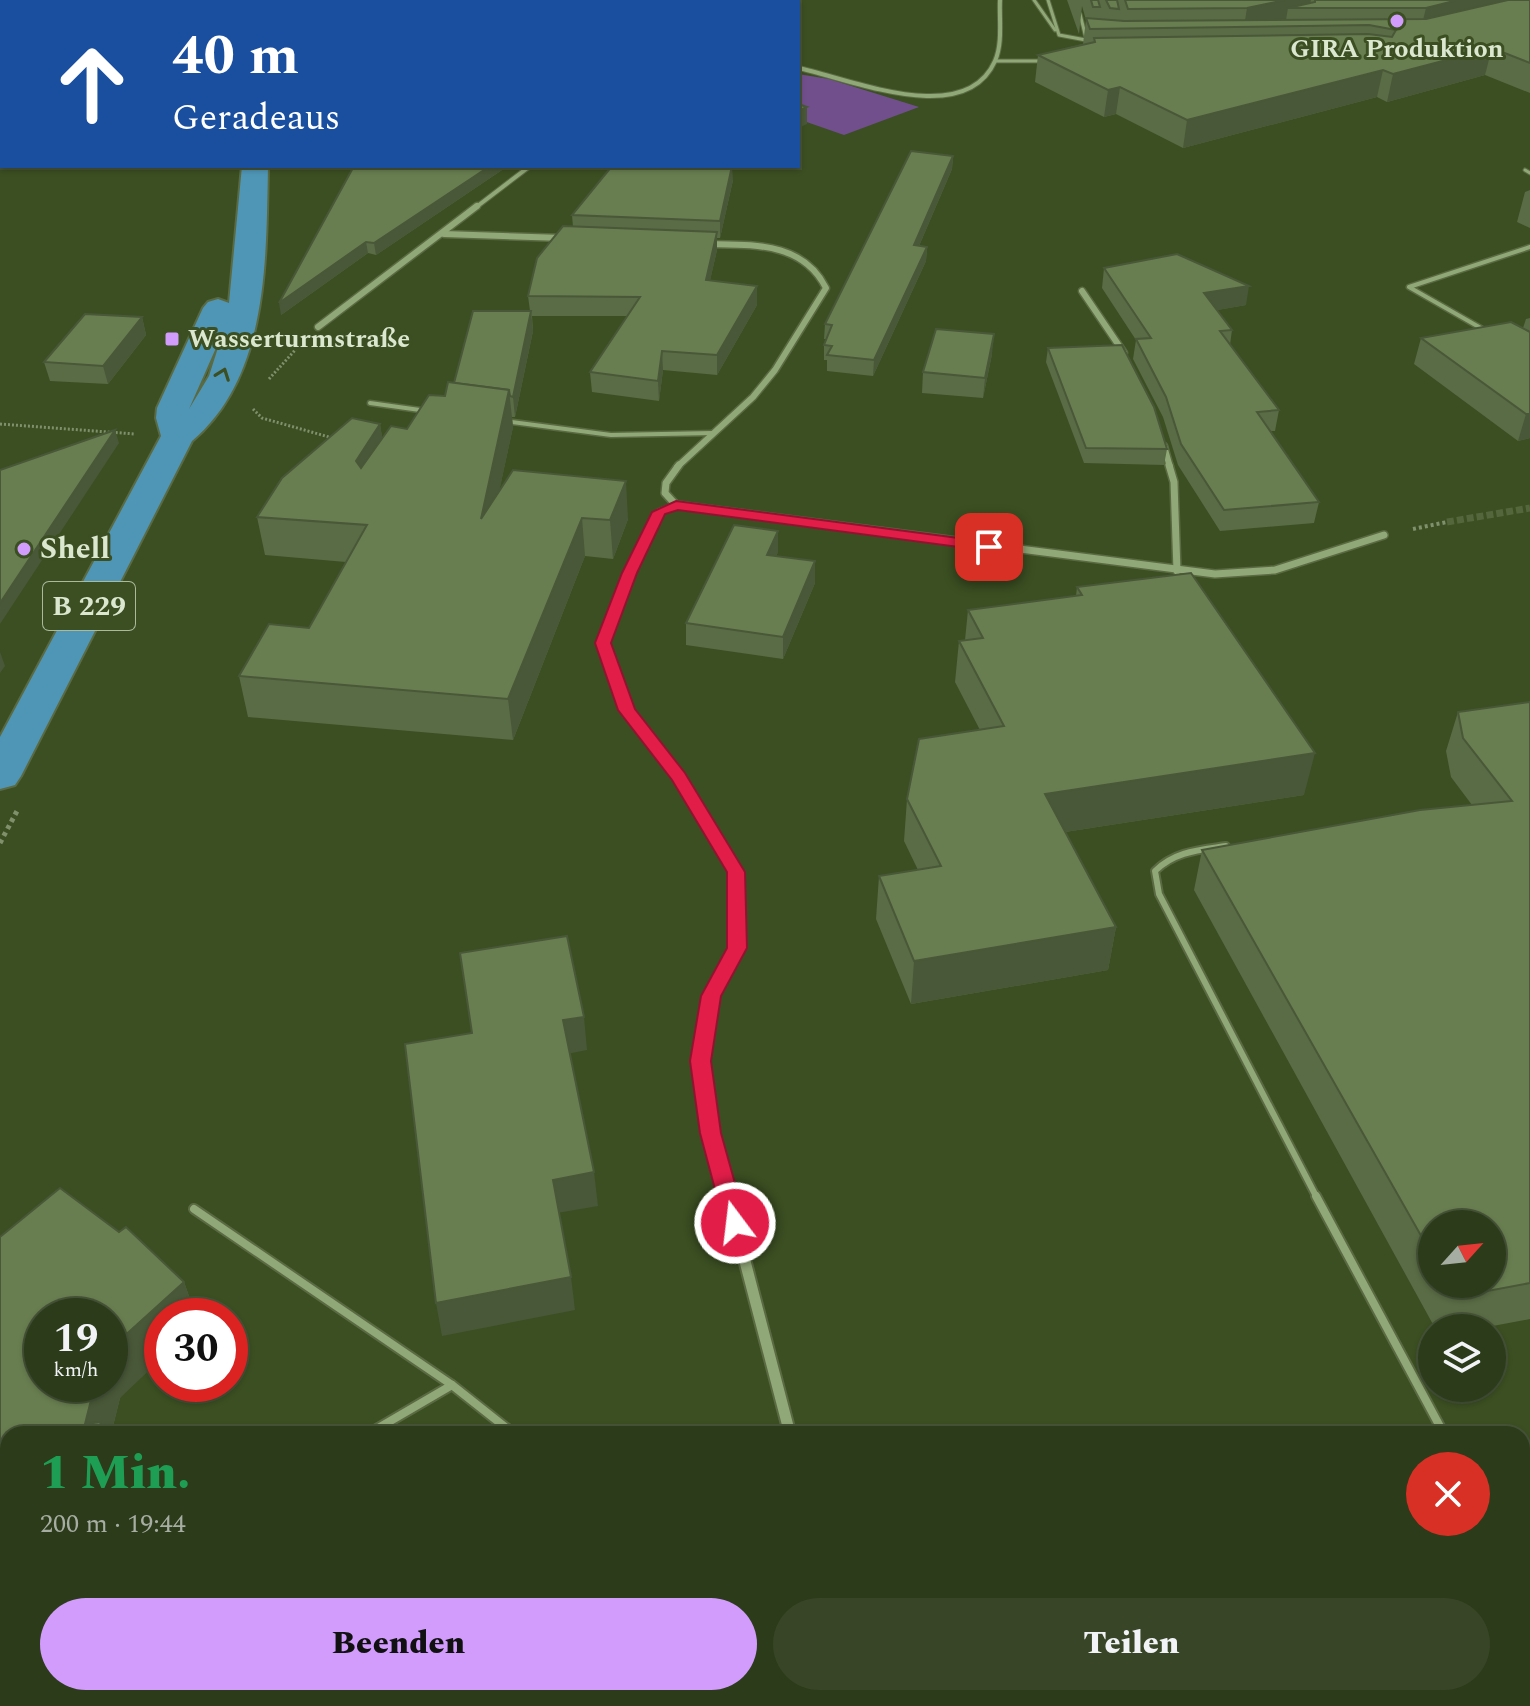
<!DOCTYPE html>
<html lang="de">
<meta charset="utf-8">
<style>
:root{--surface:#2c3b1a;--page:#384627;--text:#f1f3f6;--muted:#a6ada2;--line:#485539;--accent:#d29cfd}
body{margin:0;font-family:Spectral,serif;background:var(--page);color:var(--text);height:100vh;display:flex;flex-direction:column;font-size:30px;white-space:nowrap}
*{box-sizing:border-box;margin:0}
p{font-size:26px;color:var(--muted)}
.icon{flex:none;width:44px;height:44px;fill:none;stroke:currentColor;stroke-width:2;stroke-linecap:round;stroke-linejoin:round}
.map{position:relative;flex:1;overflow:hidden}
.side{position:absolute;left:0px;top:1426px;width:1530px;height:280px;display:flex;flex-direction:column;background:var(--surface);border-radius:24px 24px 0 0;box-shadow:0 2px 6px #0004,0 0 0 2px var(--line)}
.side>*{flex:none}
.hud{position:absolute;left:0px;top:0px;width:800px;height:168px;box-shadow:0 2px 6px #0004,0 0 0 2px var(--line);background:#1a4fa0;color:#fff;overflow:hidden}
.needle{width:52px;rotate:63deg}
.controls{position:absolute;left:1418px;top:1210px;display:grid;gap:16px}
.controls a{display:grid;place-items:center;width:88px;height:88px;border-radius:50%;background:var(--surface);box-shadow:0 2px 6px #0004,0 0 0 2px var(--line);font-size:40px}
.speed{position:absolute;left:24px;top:1298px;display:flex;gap:16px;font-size:40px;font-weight:700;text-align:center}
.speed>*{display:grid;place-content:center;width:104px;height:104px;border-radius:50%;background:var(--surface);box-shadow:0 2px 6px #0004,0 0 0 2px var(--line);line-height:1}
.speed small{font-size:20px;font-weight:400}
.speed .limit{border:12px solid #d22;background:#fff;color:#111}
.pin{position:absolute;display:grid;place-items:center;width:68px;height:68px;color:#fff;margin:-34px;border-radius:16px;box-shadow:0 4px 12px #0006}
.me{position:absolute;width:88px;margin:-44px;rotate:345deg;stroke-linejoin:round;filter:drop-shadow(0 0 6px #0008)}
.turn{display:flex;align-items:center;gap:28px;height:168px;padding:0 40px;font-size:36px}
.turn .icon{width:104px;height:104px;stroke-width:2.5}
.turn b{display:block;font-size:56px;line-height:68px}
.round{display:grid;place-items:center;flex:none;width:84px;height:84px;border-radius:42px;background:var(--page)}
.overview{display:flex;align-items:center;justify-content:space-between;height:136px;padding:0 40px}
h1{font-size:48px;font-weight:800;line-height:60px;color:#1e9e55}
.action{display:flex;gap:16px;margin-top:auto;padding:16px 40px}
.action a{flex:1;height:92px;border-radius:48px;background:var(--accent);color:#111;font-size:32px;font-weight:800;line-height:92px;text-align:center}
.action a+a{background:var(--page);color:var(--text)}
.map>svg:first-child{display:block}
.green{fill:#714f8c}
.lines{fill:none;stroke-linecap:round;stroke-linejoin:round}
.street-tunnel{stroke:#53663c;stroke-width:7;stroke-dasharray:7 3;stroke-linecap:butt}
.lane-far4-casing{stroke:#5a6a42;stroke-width:5}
.lane-far3-casing{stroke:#5a6a42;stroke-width:7}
.lane-far2-casing{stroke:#5a6a42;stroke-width:8}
.lane-far1-casing{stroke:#5a6a42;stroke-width:10}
.lane-casing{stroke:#5a6a42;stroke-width:12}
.street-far4-casing{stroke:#5a6a42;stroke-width:6}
.street-far3-casing{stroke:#5a6a42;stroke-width:9}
.street-far2-casing{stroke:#5a6a42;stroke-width:10}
.street-far1-casing{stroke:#5a6a42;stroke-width:13}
.street-casing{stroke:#5a6a42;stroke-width:15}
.secondary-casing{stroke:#5a6a42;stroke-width:4}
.primary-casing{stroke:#5a6a42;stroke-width:4}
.path-far2{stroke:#7f906b;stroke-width:3;stroke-dasharray:2 2;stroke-linecap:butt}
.path-far1{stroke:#7f906b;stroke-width:4;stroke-dasharray:3 3;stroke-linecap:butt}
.path{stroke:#7f906b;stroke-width:5;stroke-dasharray:4 4;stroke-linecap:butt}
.lane-far4{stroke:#90a777;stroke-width:3}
.lane-far3{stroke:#90a777;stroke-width:4}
.lane-far2{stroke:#90a777;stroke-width:5}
.lane-far1{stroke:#90a777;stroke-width:6}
.lane{stroke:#90a777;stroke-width:8}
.street-far4{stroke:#90a777;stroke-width:4}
.street-far3{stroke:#90a777;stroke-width:6}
.street-far2{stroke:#90a777;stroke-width:7}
.street-far1{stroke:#90a777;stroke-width:9}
.street{stroke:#90a777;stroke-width:11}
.secondary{fill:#709f96;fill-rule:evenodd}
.primary{fill:#4f96b6;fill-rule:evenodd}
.wall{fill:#596c45;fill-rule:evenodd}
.shaded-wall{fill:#495838}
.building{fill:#687e50;stroke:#495838;stroke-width:2}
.oneway{stroke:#3b4f22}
.route{fill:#e11d48;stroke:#92132f;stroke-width:2}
.poi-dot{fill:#d29cfd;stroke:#3b4f22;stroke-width:3}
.labels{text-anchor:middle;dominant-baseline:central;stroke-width:6;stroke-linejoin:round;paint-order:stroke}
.far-poi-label{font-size:26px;font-weight:bold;fill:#dbe8cf;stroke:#3b4f22}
.shield{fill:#3b4f22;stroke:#abba9b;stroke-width:2}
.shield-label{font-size:28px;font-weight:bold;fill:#dbe8cf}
.poi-label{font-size:30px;font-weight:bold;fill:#dbe8cf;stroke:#3b4f22;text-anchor:start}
</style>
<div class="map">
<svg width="1530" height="1706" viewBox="0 0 1530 1706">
<rect width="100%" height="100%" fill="#3b4f22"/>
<polygon class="green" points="798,74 829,79 919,107 844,135 798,119"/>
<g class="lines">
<polyline class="street-tunnel" points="1447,522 1530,508"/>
<g class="lane-far4-casing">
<g id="lane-far4">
<polyline points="1034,0 1055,30"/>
<polyline points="1048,0 1059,35 1086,40"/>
<polyline points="1080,14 1086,38"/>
<polyline points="995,61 1042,61"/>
<polyline points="1525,170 1530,173"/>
</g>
</g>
<g class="lane-far3-casing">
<g id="lane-far3">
<polyline points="1486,331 1409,287 1530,247"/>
<polyline points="370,403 427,411"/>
<polyline points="505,421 611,435 713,433"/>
</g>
</g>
<g class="lane-far2-casing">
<polyline id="lane-far2" points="676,505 659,512 639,549 603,643 627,710 688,792"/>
</g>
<g class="lane-far1-casing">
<g id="lane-far1">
<polyline points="687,790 736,872 737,948"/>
<path d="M1226,846c-26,4 -51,5 -71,25l4,23 158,304"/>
</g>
</g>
<g class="lane-casing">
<g id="lane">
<polyline points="1316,1196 1444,1434"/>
<polyline points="194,1209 452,1385 514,1434"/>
<polyline points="368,1434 452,1385"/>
<polyline points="1522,1492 1530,1490"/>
<polyline points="1522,1572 1530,1586"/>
</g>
</g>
<g class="street-far4-casing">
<g id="street-far4">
<path d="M798,68c53,11 167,61 197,-7 8,-18 4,-42 5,-61"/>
<polyline points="475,208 530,166"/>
</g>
</g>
<g class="street-far3-casing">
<g id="street-far3">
<polyline points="444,234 563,238"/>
<polyline points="1082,291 1124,353"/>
<polyline points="318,327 477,206"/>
<polyline points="1164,446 1170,467"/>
<path d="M677,467l76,-70 22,-27 51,-82c-23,-46 -72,-43 -118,-44"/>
</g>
</g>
<g class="street-far2-casing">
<g id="street-far2">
<polyline points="679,465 666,483 665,493 676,505 1215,574 1275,570 1384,535"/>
<polyline points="1169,465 1174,482 1177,571"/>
</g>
</g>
<g class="street-far1-casing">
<path id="street-far1" d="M728,1198c-17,-65 -38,-133 -17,-201 5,-17 18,-33 26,-49"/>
</g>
<g class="street-casing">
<g id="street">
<polyline points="728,1196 790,1434"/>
<polyline points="907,1698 913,1706"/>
<polyline points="1507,1706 1530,1700"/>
</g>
</g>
<g class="secondary-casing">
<polygon id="secondary" points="691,0 700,0 690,2"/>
</g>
<g class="primary-casing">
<g id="primary">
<polygon points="222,0 244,0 221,2"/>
<path d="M242,166h26c-2,93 1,210 -76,275l-171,335 -6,9 -15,4v-52l161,-301 -5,-18 1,-10 46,-100 5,-6 10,-3 11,4zM223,332l-14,44 -20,33z"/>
</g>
</g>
<g class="path-far2">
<polyline points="269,379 297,348"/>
<polyline points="253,409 262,418 336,439"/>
<polyline points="0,424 135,434"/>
</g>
<polyline class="path-far1" points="1413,529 1447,522"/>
<polyline class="path" points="0,843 17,811"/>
<use href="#lane-far4" class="lane-far4"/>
<use href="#lane-far3" class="lane-far3"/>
<use href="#lane-far2" class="lane-far2"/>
<use href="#lane-far1" class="lane-far1"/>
<use href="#lane" class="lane"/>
<use href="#street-far4" class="street-far4"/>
<use href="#street-far3" class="street-far3"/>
<use href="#street-far2" class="street-far2"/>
<use href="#street-far1" class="street-far1"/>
<use href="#street" class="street"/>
<use href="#secondary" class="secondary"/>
<use href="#primary" class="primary"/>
</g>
<g class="wall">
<polygon points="1067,0 1530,0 1530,93 1485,75 1387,102 1377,97 1183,148 1116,114 1104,117 1035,82 1038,55 1083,44 1086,20 1082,6 1079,34"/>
<polygon points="953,156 952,169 919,246 927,247 926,261 873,376 827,371 827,360 824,360 824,345 827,339 824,339 825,324"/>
<polygon points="354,166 502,166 502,170 376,255 368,253 281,315"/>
<polygon points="733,180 720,238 717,238 717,250 710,280 757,305 717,375 663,370 659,401 592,392 590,372 628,316 532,316 533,331 515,417 512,417 513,427 499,491 628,519 613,559 585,556 513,740 248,717 239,676 309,628 346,562 265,555 257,517 380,424 382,438 407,429 445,396 454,383 530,311 528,296 573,227 572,215"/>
<polygon points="1530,190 1530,228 1517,222 1525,192"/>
<polygon points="1104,268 1246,305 1217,310 1232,330 1230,345 1279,410 1275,431 1270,431 1319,502 1314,523 1220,531 1178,465 1163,417 1133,359 1136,340 1102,288"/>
<polygon points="142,317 146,335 108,384 50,381 44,362"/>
<polygon points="1530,318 1530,438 1518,441 1414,364 1421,338 1523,328 1526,319"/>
<polygon points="1048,348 1167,449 1164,465 1084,463 1046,362"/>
<polygon points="992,354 983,398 922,393 923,372"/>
<polygon points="778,552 776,556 815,583 783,659 686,645 686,623"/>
<polygon points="1077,587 1304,795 1065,832 1116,927 1108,970 911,1004 876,919 879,876 918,870 904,841 907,799 980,730 955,682 959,641 965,640 968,610 1076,596"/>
<path d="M1530,702v617l-48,9h-47l-241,-438 8,-40 270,-45 -21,-28 -5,-26 12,-39zM1432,1224l60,60h-60z"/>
<polygon points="0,1237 184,1282 196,1316 162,1316 120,1398 111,1434 8,1434 8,1672 0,1672"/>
</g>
<g class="shaded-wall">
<polygon points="1285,0 1311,0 1309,8 1288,8 1285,26 1244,27 1247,8"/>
<polygon points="1458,0 1529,0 1419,36 1426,8"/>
<polygon points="1492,48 1485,75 1387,102 1393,74"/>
<polygon points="1383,70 1377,97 1183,148 1187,120"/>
<polygon points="1120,87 1116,114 1104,117 1108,90"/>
<polygon points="807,107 807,124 798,128 798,111"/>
<polygon points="953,156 952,169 913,260 914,245"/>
<polygon points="490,166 502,166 502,170 376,255 374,243"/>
<polygon points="732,166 733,180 720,238 720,221"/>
<polygon points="717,232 717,250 706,299 706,280"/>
<polygon points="366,242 368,253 281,315 279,303"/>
<polygon points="927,247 926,261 873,376 874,360"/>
<polygon points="757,286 757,305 717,375 717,355"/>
<polygon points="1249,286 1246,305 1201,313 1204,293"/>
<polygon points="531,311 533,331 515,417 513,397"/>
<polygon points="142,317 146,335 108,384 103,366"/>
<polygon points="994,334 992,354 983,398 985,378"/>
<polygon points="662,351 663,370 659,401 658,381"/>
<polygon points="509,390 513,427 485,558 481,519"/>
<polygon points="1526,414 1530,414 1530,438 1518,441"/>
<polygon points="380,424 386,461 362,499 356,461"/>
<polygon points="115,430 119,443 0,624 0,603"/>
<polygon points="626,481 628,519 613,559 610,520"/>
<polygon points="582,518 585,556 513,740 508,699"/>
<polygon points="778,531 778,552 767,576 767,555"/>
<polygon points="815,561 815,583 783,659 783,637"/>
<polygon points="0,652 5,666 0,673"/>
<polygon points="1315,753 1304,795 1039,836 1045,794"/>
<polygon points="1116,927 1108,970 911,1004 914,961"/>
<polygon points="584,1017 587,1050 567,1054 563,1020"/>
<polygon points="594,1172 598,1206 557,1213 553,1180"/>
<polygon points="571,1277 575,1310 442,1336 436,1303"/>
<polygon points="184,1282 196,1316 162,1316 162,1358 120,1398 111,1434 90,1434 85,1424 95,1384 110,1384 110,1349"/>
<polygon points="407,1698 413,1698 414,1706 408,1706"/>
</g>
<g class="building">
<rect x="518" y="0" width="46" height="2"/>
<polygon points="1091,0 1098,0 1100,7 1093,7"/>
<polygon points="1106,0 1117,0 1119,9 1110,8"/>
<polygon points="1125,0 1285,0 1247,8 1128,9"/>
<polygon points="1315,0 1458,0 1426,8 1288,8 1315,2"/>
<polygon points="1508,0 1530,0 1530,63 1492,48 1393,74 1383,70 1187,120 1120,87 1108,90 1038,55 1095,42 1094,38 1368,34 1392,37 1396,30 1369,25 1090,29 1086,18 1124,21 1426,19"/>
<polygon points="798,104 807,107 798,111"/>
<polygon points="911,151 953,156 914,245 927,247 874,360 827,355 832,346 824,345 832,325 825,324"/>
<polygon points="354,166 490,166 374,243 366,242 279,303"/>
<polygon points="612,166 732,166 720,221 572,215"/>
<polygon points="563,226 717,232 706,280 757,286 717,355 662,351 658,381 590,372 640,297 528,296 537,258"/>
<polygon points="1177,254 1249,286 1204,293 1232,330 1220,331 1279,410 1257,412 1319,502 1224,510 1181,444 1166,397 1136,339 1151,338 1104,268"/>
<polygon points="473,311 531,311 513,397 510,396 509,390 454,383"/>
<polygon points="85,314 142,317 103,366 44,362"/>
<polygon points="1511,322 1530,332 1530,414 1526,414 1421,338"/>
<polygon points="936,329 994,334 985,378 923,372"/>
<polygon points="1122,345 1154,407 1167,449 1086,448 1048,348"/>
<polygon points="448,382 509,390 481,519 513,470 626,481 610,520 582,518 508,699 239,676 269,624 309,628 367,525 257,517 282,478 352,418 380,424 356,461 361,468 391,426 407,429 429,395 445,396"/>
<polygon points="115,430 0,603 0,470"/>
<polygon points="734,525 778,531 767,555 815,561 783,637 686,623"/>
<polygon points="1191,573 1315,753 1045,794 1116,927 914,961 879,876 941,866 907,799 919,739 1004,726 959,641 983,638 968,610 1082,595 1077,587"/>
<polygon points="1530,702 1530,1283 1456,1297 1448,1284 1492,1284 1492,1224 1432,1224 1432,1255 1202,850 1420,810 1512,801 1463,738 1458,712"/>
<polygon points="567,936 584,1017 563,1020 594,1172 553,1180 571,1277 436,1303 405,1044 472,1033 460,953"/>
<polygon points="60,1188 119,1232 126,1227 184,1282 110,1349 110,1316 42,1316 42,1384 95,1384 85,1424 101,1422 97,1434 8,1434 8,1633 0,1633 0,1237"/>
<polygon points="155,1698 407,1698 408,1706 155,1706"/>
</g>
<defs><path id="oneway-chevron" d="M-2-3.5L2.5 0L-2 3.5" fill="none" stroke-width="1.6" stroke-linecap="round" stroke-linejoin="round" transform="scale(2)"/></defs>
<use class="oneway" href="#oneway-chevron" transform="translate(223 374) rotate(-70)"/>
<polygon class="route" points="676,501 989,542 996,547 989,551 678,510 665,514 637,573 611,643 635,709 685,773 745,872 747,948 721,996 711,1061 721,1133 746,1223 743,1229 727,1229 724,1223 700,1133 690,1061 701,996 727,948 727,872 672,780 618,710 595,643 622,573 652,512"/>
<g class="poi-dot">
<circle cx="1397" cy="21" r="8"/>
<rect x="164" y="331" width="16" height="16" rx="4"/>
<circle cx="24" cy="549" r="8"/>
</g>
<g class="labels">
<g class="far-poi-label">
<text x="1397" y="49">GIRA Produktion</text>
<text x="188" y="339" text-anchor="start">Wasserturmstraße</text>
</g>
<rect class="shield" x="43" y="582" width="92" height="48" rx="6"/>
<g class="shield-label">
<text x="89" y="606">B 229</text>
</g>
<g class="poi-label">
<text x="40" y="549">Shell</text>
</g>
</g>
</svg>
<div class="controls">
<a><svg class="needle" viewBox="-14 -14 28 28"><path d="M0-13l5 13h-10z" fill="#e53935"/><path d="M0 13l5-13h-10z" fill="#a6ada2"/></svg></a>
<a><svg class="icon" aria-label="layers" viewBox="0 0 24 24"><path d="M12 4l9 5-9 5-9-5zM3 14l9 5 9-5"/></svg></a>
</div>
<div class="speed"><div>19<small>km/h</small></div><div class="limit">30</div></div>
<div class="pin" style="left:989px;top:547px;background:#d93025"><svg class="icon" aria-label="arrive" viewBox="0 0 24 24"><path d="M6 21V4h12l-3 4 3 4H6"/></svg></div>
<svg class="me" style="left:735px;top:1223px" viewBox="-20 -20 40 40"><circle r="17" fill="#e11d48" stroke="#fff" stroke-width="3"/><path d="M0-11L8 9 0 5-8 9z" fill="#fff"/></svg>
<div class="hud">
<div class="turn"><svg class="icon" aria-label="ahead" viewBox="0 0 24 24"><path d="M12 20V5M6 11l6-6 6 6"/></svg><div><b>40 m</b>Geradeaus</div></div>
</div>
<section class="side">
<div class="overview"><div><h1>1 Min.</h1><p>200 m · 19:44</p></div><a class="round" style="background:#d93025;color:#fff"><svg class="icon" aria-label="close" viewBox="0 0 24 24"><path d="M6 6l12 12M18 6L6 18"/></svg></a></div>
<div class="action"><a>Beenden</a><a>Teilen</a></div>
</section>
</div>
